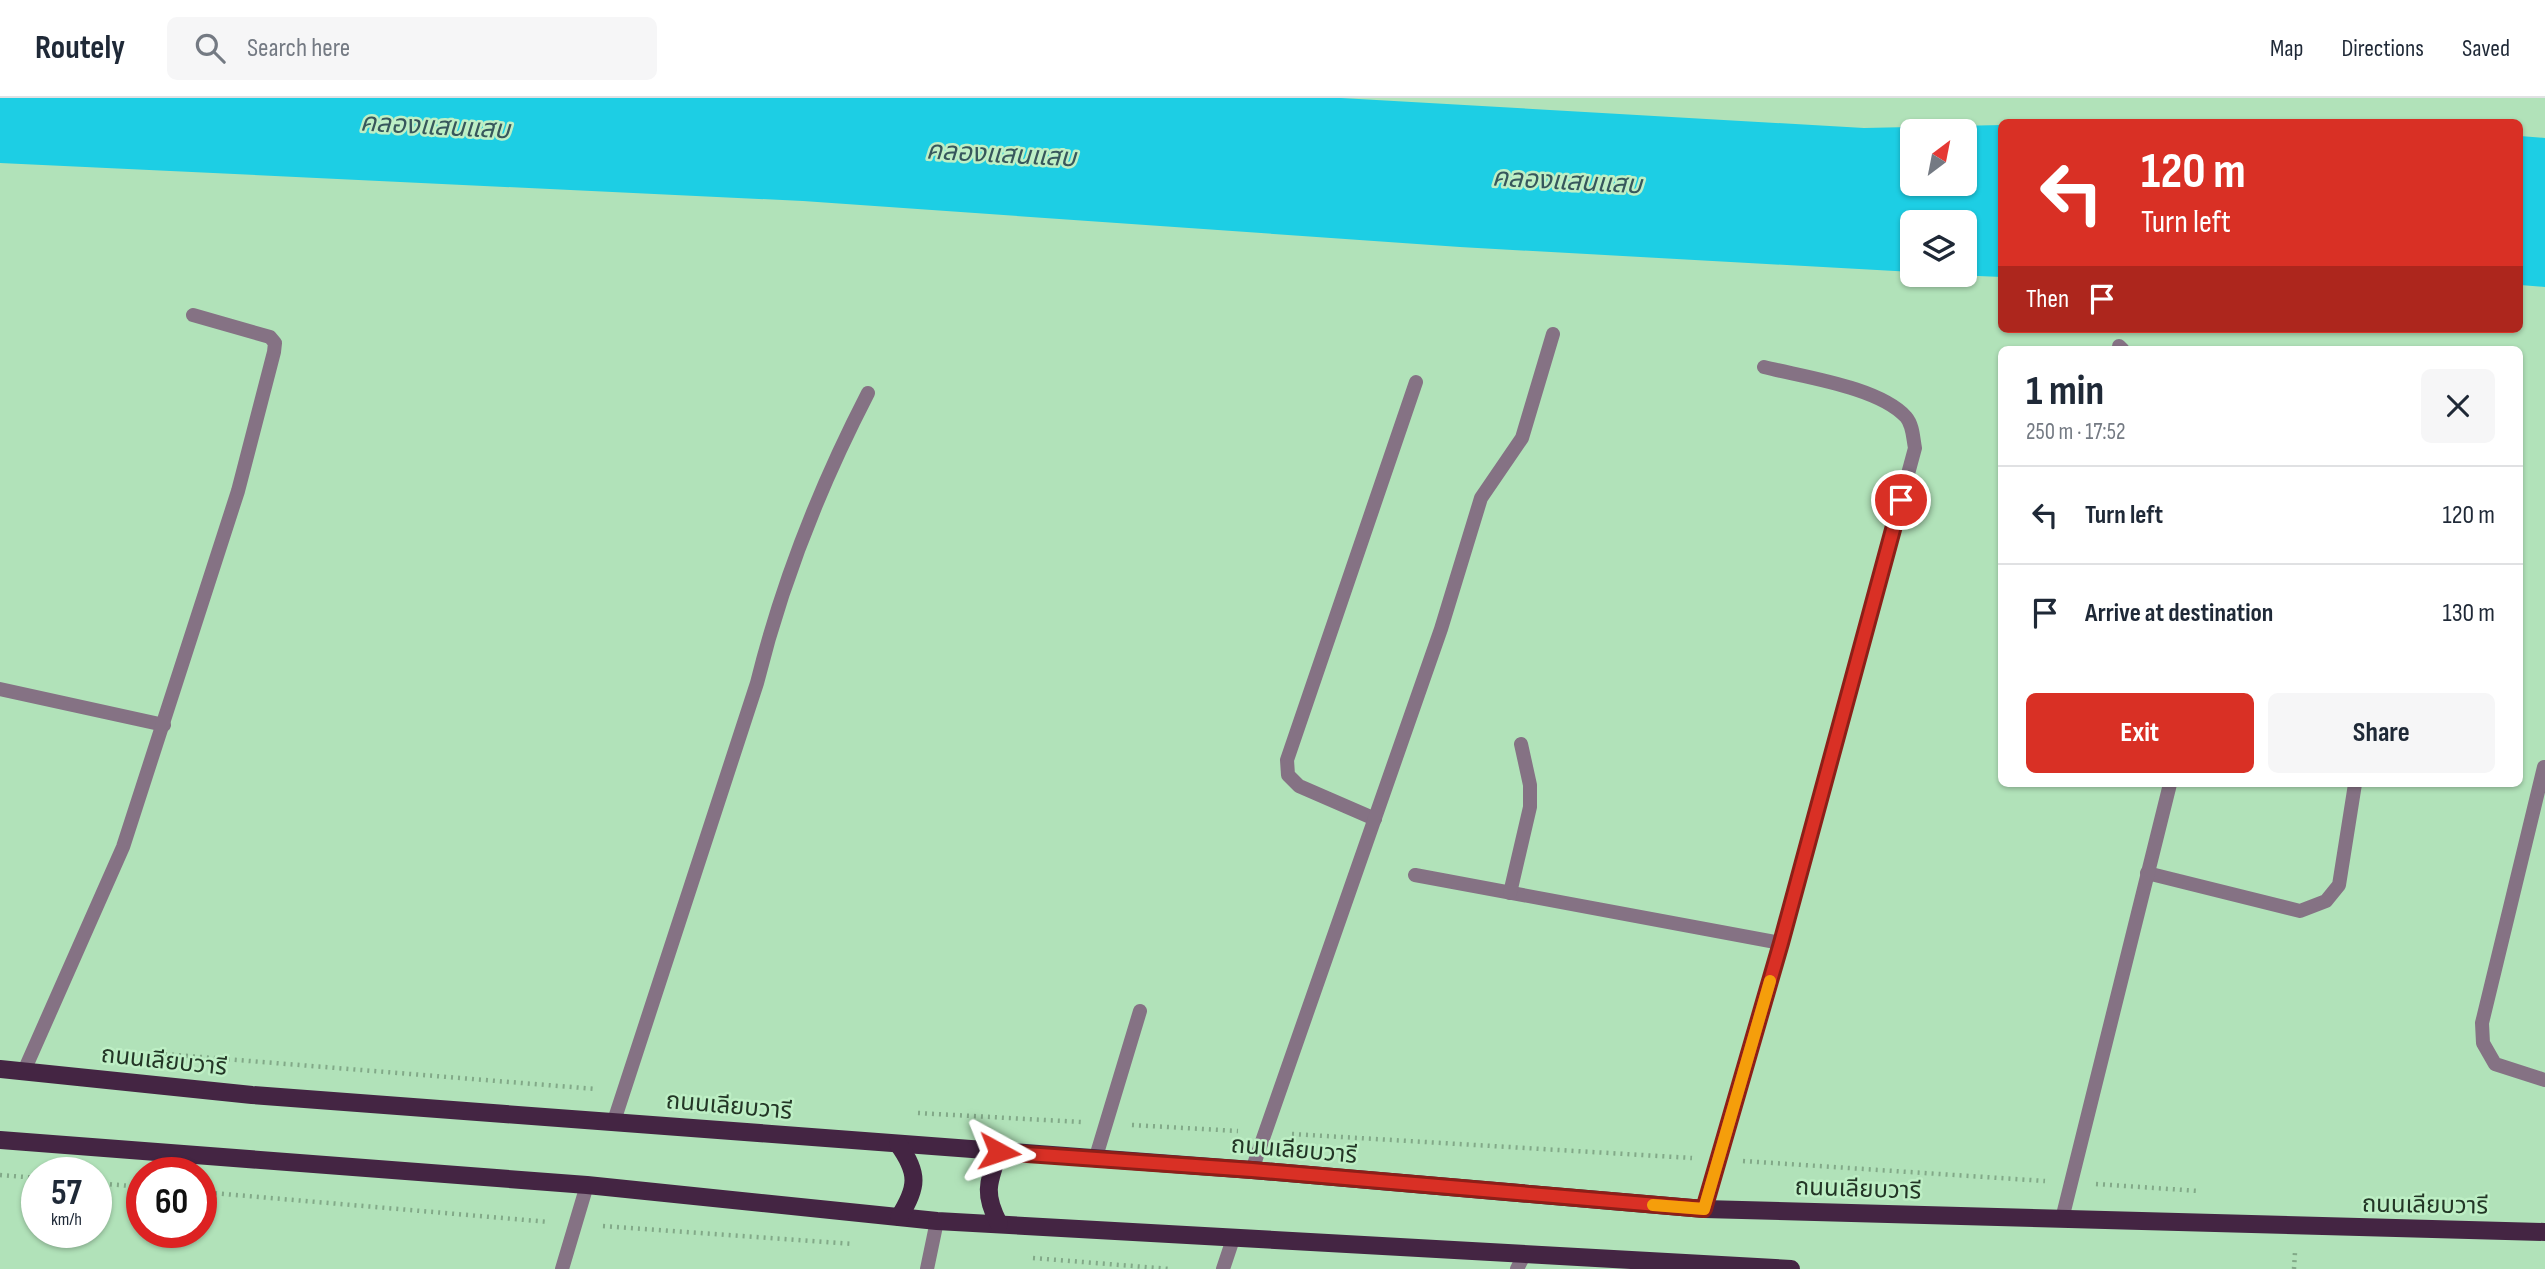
<!DOCTYPE html>
<meta charset="utf-8">
<style>
:root{--surface:#fff;--page:#f6f6f7;--text:#1f2937;--muted:#747a83;--line:#e0e1e3;--accent:#d93025}
body{margin:0;font-family:"Sofia Sans Condensed","Noto Sans Thai",sans-serif;background:var(--page);color:var(--text);height:100vh;display:flex;flex-direction:column;font-size:26px;white-space:nowrap}
*{box-sizing:border-box;margin:0}
p{font-size:23px;color:var(--muted)}
.icon{flex:none;width:38px;height:38px;fill:none;stroke:currentColor;stroke-width:2;stroke-linecap:round;stroke-linejoin:round}
.map{position:relative;flex:1;overflow:hidden}
.side{position:absolute;left:1998px;top:248px;width:525px;height:441px;display:flex;flex-direction:column;background:var(--surface);border-radius:10px;box-shadow:0 2px 5px #0004}
.side>*{flex:none}
.guide{position:absolute;left:1998px;top:21px;width:525px;height:214px;border-radius:10px;box-shadow:0 2px 5px #0004;background:#d93025;color:#fff;overflow:hidden}
.needle{width:46px;rotate:32deg}
.tools{position:absolute;left:1900px;top:21px;display:grid;gap:14px}
.tools a{display:grid;place-items:center;width:77px;height:77px;border-radius:10px;background:var(--surface);box-shadow:0 2px 5px #0004;font-size:35px}
.speed{position:absolute;left:21px;top:1059px;display:flex;gap:14px;font-size:35px;font-weight:700;text-align:center}
.speed>*{display:grid;place-content:center;width:91px;height:91px;border-radius:50%;background:var(--surface);box-shadow:0 2px 5px #0004;line-height:1}
.speed small{font-size:18px;font-weight:400}
.speed .limit{border:10px solid #d22;background:#fff;color:#111}
.pin{position:absolute;display:grid;place-items:center;width:60px;height:60px;color:#fff;margin:-30px;border:4px solid #fff;border-radius:50%;box-shadow:0 2px 7px #0007}
.me{position:absolute;width:77px;margin:-38px;rotate:95deg;stroke-linejoin:round;filter:drop-shadow(0 0 5px #0008)}
.turn{display:flex;align-items:center;gap:24px;height:147px;padding:0 28px;font-size:32px}
.turn .icon{width:91px;height:91px;stroke-width:2.5}
.turn b{display:block;font-size:49px;line-height:60px}
.then{display:flex;align-items:center;height:66px;padding:0 28px;background:#0003;gap:14px;font-size:26px}
.round{display:grid;place-items:center;flex:none;width:74px;height:74px;border-radius:10px;background:var(--page)}
.summary{display:flex;align-items:center;justify-content:space-between;height:119px;padding:0 28px}
h1{font-size:42px;font-weight:700;line-height:52px}
.primary-button{display:flex;gap:14px;margin-top:auto;padding:14px 28px}
.primary-button a{flex:1;height:80px;border-radius:10px;background:var(--accent);color:#fff;font-size:28px;font-weight:700;line-height:80px;text-align:center}
.primary-button a+a{background:var(--page);color:var(--text)}
ul{padding:0;list-style:none}
li{display:flex;align-items:center;gap:21px;height:98px;padding:0 28px;border-top:2px solid var(--line)}
li div{flex:1}
li b{display:block;font-size:26px}
li em{font-style:normal}
header{display:flex;align-items:center;gap:42px;box-sizing:border-box;height:98px;padding:0 35px;background:var(--surface);border-bottom:2px solid var(--line)}
header strong{font-size:33px}
nav{display:flex;gap:38px;margin-inline-start:auto;font-size:24px}
.search{width:490px;height:63px;background:var(--page);display:flex;align-items:center;gap:18px;box-sizing:border-box;padding:0 24px;border-radius:10px;color:var(--muted);font-size:26px}
.map>svg:first-child{display:block}
.water{fill:#1dcee4;fill-rule:evenodd}
.lines{fill:none;stroke-linecap:round;stroke-linejoin:round}
.path{stroke:#82a988;stroke-width:4.5;stroke-dasharray:2 5;stroke-linecap:butt}
.service{stroke:#857284;stroke-width:14}
.minor{stroke:#857284;stroke-width:14}
.primary{stroke:#442543;stroke-width:18}
.route-casing{stroke:#8d1f18;stroke-width:18}
.route{stroke:#d93025;stroke-width:12}
.slow{stroke:#f59e0b;stroke-width:12}
.labels{text-anchor:middle;dominant-baseline:central;stroke-width:5;stroke-linejoin:round;paint-order:stroke}
.street-label{font-size:24px;fill:#233626;stroke:#beefc5}
.water-label{font-size:26px;font-style:italic;fill:#37575c;stroke:#beefc5}
</style>
<header>
<strong>Routely</strong>
<div class="search"><svg class="icon" aria-label="search" viewBox="0 0 24 24"><circle cx="10" cy="10" r="6"/><path d="M15 15l6 6"/></svg>Search here</div>
<nav><a>Map</a><a>Directions</a><a>Saved</a></nav>
</header>
<div class="map">
<svg width="2545" height="1171" viewBox="0 0 2545 1171">
<rect width="100%" height="100%" fill="#b1e2b9"/>
<g class="water">
<path d="M0,0h1341l523,30 138,-3v152l-48,-2h11v-53h-52v50l-453,-25 -657,-46 -803,-38zM1913,33h52v53h-52z"/>
<polygon points="2217,21 2272,24 2095,24"/>
<polygon points="2520,38 2545,40 2545,189 2520,187"/>
</g>
<g class="lines">
<g class="path">
<polyline points="151,955 596,991"/>
<polyline points="918,1015 1081,1024"/>
<polyline points="1132,1027 1238,1033"/>
<polyline points="1292,1036 1692,1060"/>
<polyline points="1743,1063 2045,1083"/>
<polyline points="0,1077 37,1080"/>
<polyline points="96,1085 142,1089"/>
<polyline points="2096,1086 2199,1093"/>
<polyline points="201,1094 549,1124"/>
<polyline points="603,1128 853,1146"/>
<polyline points="1033,1160 1170,1171"/>
<polyline points="2294,1171 2295,1154"/>
</g>
<g class="service">
<polyline points="1375,721 1299,688 1288,677 1287,662 1416,284"/>
<polyline points="2147,775 2300,813 2326,803 2339,787 2355,686"/>
<polyline points="1095,1062 1140,913"/>
<polyline points="927,1171 937,1123"/>
<polyline points="1223,1171 1234,1138"/>
</g>
<g class="minor">
<polyline points="2119,248 2123,252"/>
<polyline points="0,591 164,627"/>
<polyline points="2544,669 2482,925 2483,945 2495,966 2545,982"/>
<polyline points="1415,777 1781,845"/>
<polyline points="1510,795 1530,709 1530,687 1521,646"/>
<polyline points="24,973 123,749 238,393 274,254 275,245 270,239 193,217"/>
<path d="M614,1023l143,-438c25,-101 63,-197 111,-290"/>
<polyline points="1252,1072 1441,531 1481,400 1522,340 1553,236"/>
<path d="M1704,1111l77,-266 134,-495c-2,-10 -2,-23 -9,-31 -27,-30 -103,-40 -142,-50"/>
<polyline points="2062,1121 2170,686"/>
<polyline points="562,1171 587,1087"/>
<polyline points="1517,1171 1525,1155"/>
</g>
<g class="primary">
<polyline points="0,971 252,997 1252,1072 1704,1111 2545,1134"/>
<polyline points="0,1042 587,1087 937,1123 1791,1171"/>
<path d="M898,1046c21,29 20,43 1,73"/>
<path d="M999,1054c-11,31 -16,41 0,72"/>
</g>
</g>
<g class="lines">
<g class="route-casing">
<polyline id="route" points="999,1054 1252,1072 1704,1111 1781,845 1901,402"/>
</g>
<use href="#route" class="route"/>
<polyline class="slow" points="1653,1107 1704,1111 1770,883"/>
</g>
<g class="labels">
<g class="street-label">
<text transform="translate(164 963) rotate(6)">ถนนเลียบวารี</text>
<text transform="translate(729 1008) rotate(5)">ถนนเลียบวารี</text>
<text transform="translate(1294 1052) rotate(5)">ถนนเลียบวารี</text>
<text transform="translate(1858 1091) rotate(2)">ถนนเลียบวารี</text>
<text transform="translate(2425 1107) rotate(1)">ถนนเลียบวารี</text>
</g>
<g class="water-label">
<text transform="translate(435 29) rotate(3)">คลองแสนแสบ</text>
<text transform="translate(1001 57) rotate(3)">คลองแสนแสบ</text>
<text transform="translate(1567 84) rotate(3)">คลองแสนแสบ</text>
</g>
</g>
</svg>
<div class="tools">
<a><svg class="needle" viewBox="-14 -14 28 28"><path d="M0-13l5 13h-10z" fill="#e53935"/><path d="M0 13l5-13h-10z" fill="#747a83"/></svg></a>
<a><svg class="icon" aria-label="layers" viewBox="0 0 24 24"><path d="M12 4l9 5-9 5-9-5zM3 14l9 5 9-5"/></svg></a>
</div>
<div class="speed"><div>57<small>km/h</small></div><div class="limit">60</div></div>
<div class="pin" style="left:1901px;top:402px;background:#d93025"><svg class="icon" aria-label="arrive" viewBox="0 0 24 24"><path d="M6 21V4h12l-3 4 3 4H6"/></svg></div>
<svg class="me" style="left:999px;top:1054px" viewBox="-20 -20 40 40"><path d="M0-17L14 15 0 8-14 15z" fill="#d93025" stroke="#fff" stroke-width="4"/></svg>
<div class="guide">
<div class="turn"><svg class="icon" aria-label="left" viewBox="0 0 24 24"><path d="M17 20v-9H6M10 6l-5 5 5 5"/></svg><div><b>120 m</b>Turn left</div></div>
<div class="then">Then<svg class="icon" aria-label="arrive" viewBox="0 0 24 24"><path d="M6 21V4h12l-3 4 3 4H6"/></svg></div>
</div>
<section class="side">
<div class="summary"><div><h1>1 min</h1><p>250 m · 17:52</p></div><a class="round"><svg class="icon" aria-label="close" viewBox="0 0 24 24"><path d="M6 6l12 12M18 6L6 18"/></svg></a></div>
<ul>
<li><svg class="icon" aria-label="left" viewBox="0 0 24 24"><path d="M17 20v-9H6M10 6l-5 5 5 5"/></svg><div><b>Turn left</b></div><em>120 m</em></li>
<li><svg class="icon" aria-label="arrive" viewBox="0 0 24 24"><path d="M6 21V4h12l-3 4 3 4H6"/></svg><div><b>Arrive at destination</b></div><em>130 m</em></li>
</ul>
<div class="primary-button"><a>Exit</a><a>Share</a></div>
</section>
</div>
